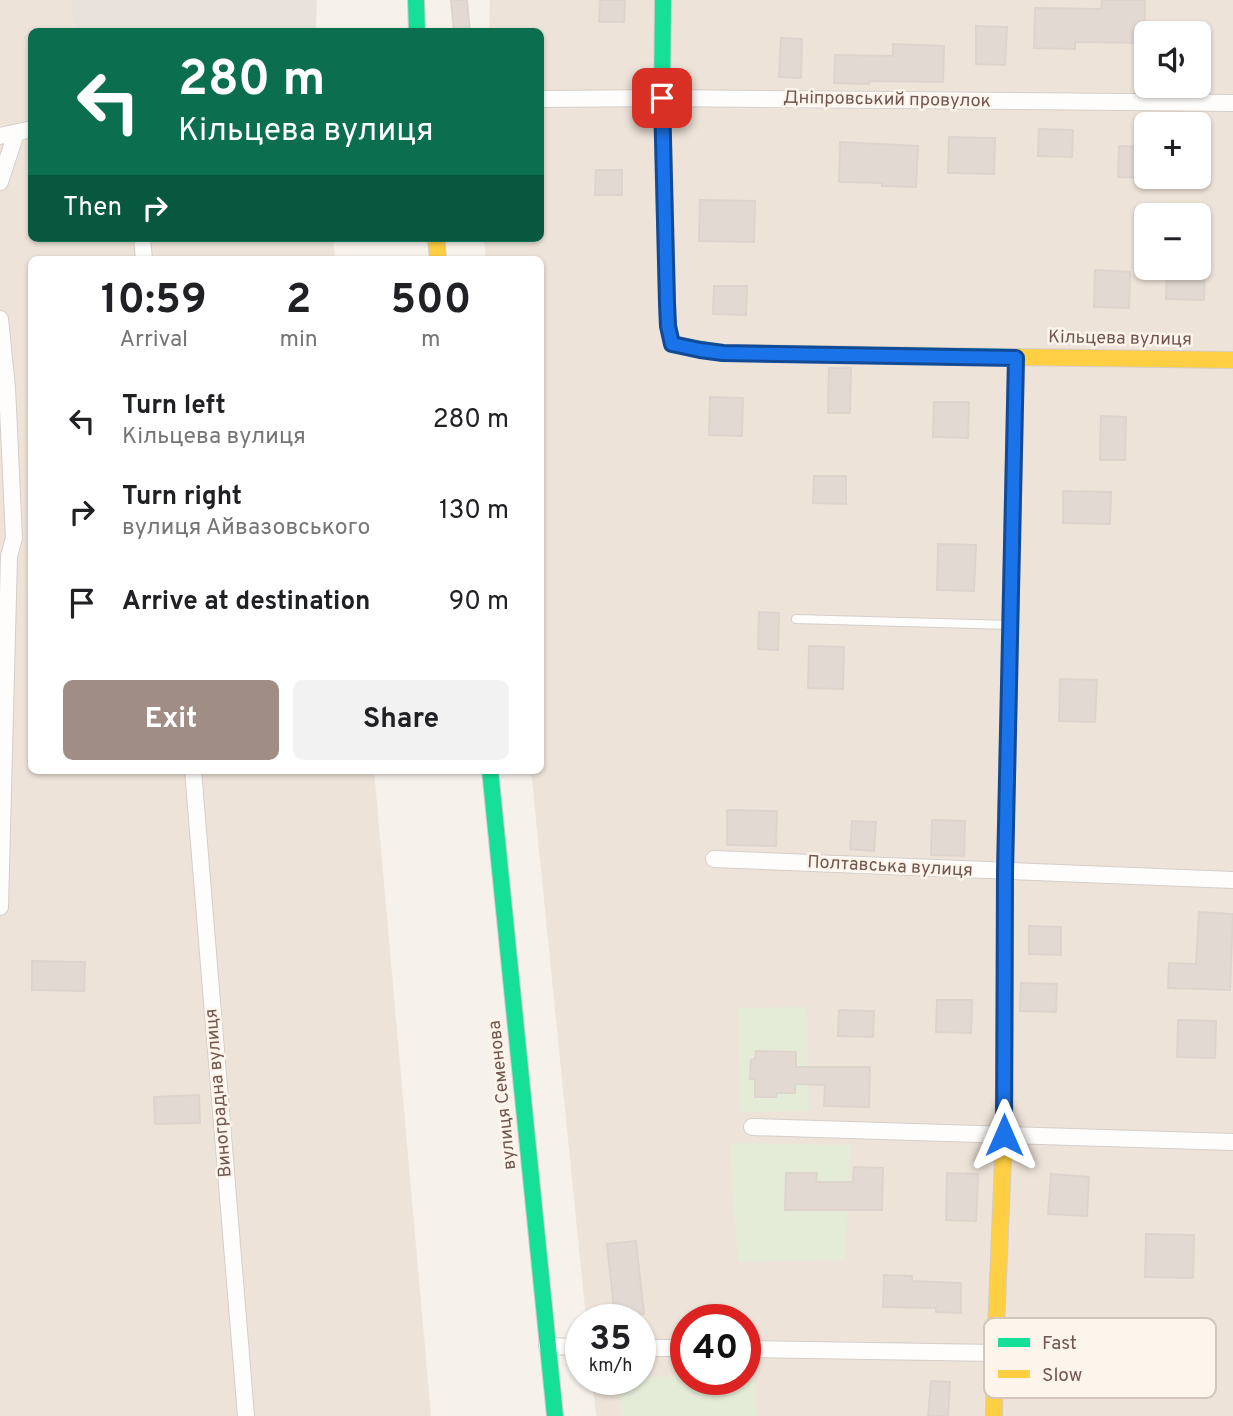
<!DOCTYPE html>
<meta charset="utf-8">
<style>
:root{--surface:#fff;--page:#f2f2f2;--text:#202124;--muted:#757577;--accent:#a08d85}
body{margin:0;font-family:Overpass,sans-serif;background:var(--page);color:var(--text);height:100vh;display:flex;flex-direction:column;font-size:26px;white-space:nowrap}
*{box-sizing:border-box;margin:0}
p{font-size:23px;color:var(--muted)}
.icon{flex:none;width:38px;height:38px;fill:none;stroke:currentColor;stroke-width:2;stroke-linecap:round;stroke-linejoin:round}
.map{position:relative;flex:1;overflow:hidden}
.panel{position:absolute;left:28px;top:256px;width:516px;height:518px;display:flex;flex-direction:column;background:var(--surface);border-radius:10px;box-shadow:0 2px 5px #0004}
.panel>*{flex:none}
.hud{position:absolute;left:28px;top:28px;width:516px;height:214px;border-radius:10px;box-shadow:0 2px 5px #0004;background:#0b6e4f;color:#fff;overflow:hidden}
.fabs{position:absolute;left:1134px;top:21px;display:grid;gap:14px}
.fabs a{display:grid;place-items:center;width:77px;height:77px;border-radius:10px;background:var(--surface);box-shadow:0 2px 5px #0004;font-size:35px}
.speed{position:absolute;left:565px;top:1304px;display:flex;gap:14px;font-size:35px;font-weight:700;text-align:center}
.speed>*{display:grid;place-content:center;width:91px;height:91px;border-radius:50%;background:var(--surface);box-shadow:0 2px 5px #0004;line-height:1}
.speed small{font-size:18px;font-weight:400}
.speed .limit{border:10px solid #d22;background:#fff;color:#111}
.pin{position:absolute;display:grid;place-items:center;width:60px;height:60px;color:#fff;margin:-30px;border-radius:14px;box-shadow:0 4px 10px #0006}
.me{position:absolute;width:77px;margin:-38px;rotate:0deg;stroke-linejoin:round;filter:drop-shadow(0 0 5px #0008)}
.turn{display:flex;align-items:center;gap:24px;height:147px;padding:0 35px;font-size:32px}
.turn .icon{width:91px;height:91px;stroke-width:2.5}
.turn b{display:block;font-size:49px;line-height:60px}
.then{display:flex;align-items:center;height:66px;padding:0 35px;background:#0003;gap:14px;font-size:26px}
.eta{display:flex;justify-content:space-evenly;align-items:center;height:119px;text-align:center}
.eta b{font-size:42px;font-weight:700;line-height:49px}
.action{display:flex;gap:14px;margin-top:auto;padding:14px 35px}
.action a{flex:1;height:80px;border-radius:10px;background:var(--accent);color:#fff;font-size:28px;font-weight:700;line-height:80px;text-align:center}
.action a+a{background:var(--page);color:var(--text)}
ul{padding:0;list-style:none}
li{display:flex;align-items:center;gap:21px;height:91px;padding:0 35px}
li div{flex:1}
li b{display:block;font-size:26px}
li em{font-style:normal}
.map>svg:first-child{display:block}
.residential{fill:#eee3d9;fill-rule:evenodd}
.industrial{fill:#e8e1dc}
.green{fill:#e4ebd7}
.building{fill:#e2d9d3;stroke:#ded4ce;stroke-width:2}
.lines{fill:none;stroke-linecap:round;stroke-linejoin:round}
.lane-casing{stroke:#d5cec9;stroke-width:10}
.street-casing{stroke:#d5cec9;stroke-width:18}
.fast-casing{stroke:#d4ccc8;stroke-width:18}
.slow-casing{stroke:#d4ccc8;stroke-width:18}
.lane{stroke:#fefdfc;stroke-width:8}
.street{stroke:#fefdfc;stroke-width:16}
.fast{stroke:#16e098;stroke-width:16}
.slow{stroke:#ffcf43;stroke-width:16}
.route-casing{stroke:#114b97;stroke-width:18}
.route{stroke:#1a73e8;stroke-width:12}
.labels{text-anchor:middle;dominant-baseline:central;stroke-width:5;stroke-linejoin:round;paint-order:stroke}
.street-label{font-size:18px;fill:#71574e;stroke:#fdf5ec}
.key{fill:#fdf5ec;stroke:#d3c6bd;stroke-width:2}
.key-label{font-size:19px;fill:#71574e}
</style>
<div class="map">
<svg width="1233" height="1416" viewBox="0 0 1233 1416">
<rect width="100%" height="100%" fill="#f6f1eb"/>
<g class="residential">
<polygon points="0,0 71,0 74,31 32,32 32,238 333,238 335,259 32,259 32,770 374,770 431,1416 0,1416"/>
<path d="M490,0h743v1416h-637l-4,-37h48v-59l-54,-1 -55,-549h10v-511h-55l-2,-21h57v-206l-52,-1zM1146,33h53v53h-53zM1146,124h53v53h-53zM1146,215h53v53h-53zM686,1320h60v59h-60z"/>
</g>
<polygon class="industrial" points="71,0 317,0 316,28 268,32 74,31"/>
<g class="green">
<polygon points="807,1007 809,1111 740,1112 738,1008"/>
<polygon points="729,1143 851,1145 845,1260 738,1262"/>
<polygon points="754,1370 757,1416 621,1416 619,1379 640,1379 641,1378 686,1375 686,1379 746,1379 746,1371"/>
</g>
<g class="building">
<polygon points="451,0 467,0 470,32 454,32"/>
<polygon points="600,0 625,0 624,22 599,22"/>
<polygon points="1102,0 1145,0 1144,43 1075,42 1075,49 1034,48 1035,8 1101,9"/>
<polygon points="976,26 1007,27 1005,65 976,64"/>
<polygon points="781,38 802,39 801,78 779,77"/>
<polygon points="893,44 944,46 943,82 869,81 869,84 834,83 835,55 893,56"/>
<polygon points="1039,129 1073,130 1072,157 1038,156"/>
<polygon points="949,137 995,138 994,174 948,173"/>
<polygon points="840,142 918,146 916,187 882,186 882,183 839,182"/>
<polygon points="1119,146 1146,147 1146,178 1118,177"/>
<polygon points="596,170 622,170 622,195 595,195"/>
<polygon points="700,200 755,201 754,242 699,241"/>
<polygon points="1167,268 1205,268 1204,300 1166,299"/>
<polygon points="1095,270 1130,272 1129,308 1094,307"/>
<polygon points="714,286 747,286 746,315 713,314"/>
<polygon points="829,368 851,368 850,413 828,413"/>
<polygon points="710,397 743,398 742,436 709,435"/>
<polygon points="934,402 969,402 968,438 933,437"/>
<polygon points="1101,416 1126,417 1125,460 1100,460"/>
<polygon points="814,476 846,476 846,504 813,503"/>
<polygon points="1063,491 1111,492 1110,524 1063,523"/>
<polygon points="938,544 976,545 974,591 937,590"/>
<polygon points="759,612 779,613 778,650 758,649"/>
<polygon points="809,646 844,647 843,689 808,688"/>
<polygon points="1060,679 1097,680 1095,722 1059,721"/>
<polygon points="727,810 777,811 776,846 727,845"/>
<polygon points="932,820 965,821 964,856 931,855"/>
<polygon points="852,821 876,822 874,851 850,849"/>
<polygon points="1199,912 1233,914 1230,990 1168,988 1169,963 1196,964"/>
<polygon points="1029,926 1061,927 1061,955 1029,954"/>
<polygon points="32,961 85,962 84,991 32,990"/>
<polygon points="1021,983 1057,984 1056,1012 1020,1011"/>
<polygon points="937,1000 972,1000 971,1033 936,1032"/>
<polygon points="839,1010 874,1011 873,1037 838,1036"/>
<polygon points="1178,1020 1216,1021 1215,1058 1177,1057"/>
<polygon points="756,1051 796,1052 796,1067 870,1067 869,1107 824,1106 825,1085 795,1084 795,1093 777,1093 776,1097 755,1097 755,1079 750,1079 751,1060 755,1059"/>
<polygon points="199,1095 200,1123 155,1124 154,1097"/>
<polygon points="854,1167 883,1168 882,1210 785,1210 786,1173 817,1173 816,1182 853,1182"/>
<polygon points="947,1173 978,1174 976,1221 946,1220"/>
<polygon points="1051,1174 1089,1177 1087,1216 1048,1214"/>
<polygon points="1146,1234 1194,1235 1193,1278 1145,1277"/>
<polygon points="636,1241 644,1314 615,1318 607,1244"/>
<polygon points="884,1275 912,1276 912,1281 961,1283 961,1313 936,1312 936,1308 883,1307"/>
<polygon points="931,1381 950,1382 948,1416 928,1416"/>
</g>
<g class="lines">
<g class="lane-casing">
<polyline id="lane" points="796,619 1010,625"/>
</g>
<g class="street-casing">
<g id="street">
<polyline points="541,99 662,98 1233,103"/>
<polyline points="0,136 32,129"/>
<polyline points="0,182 16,133"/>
<polyline points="142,238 144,259"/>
<polyline points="0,319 7,388 14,538 9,556 0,907"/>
<polyline points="193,770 246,1416"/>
<polyline points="714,859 1233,880"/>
<polyline points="752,1127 1233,1142"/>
<polyline points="547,1346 581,1347"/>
<polyline points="640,1348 686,1348"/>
<polyline points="746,1349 995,1353"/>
</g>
</g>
<g class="fast-casing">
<g id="fast">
<polyline points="416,0 417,32"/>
<polyline points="663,0 662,98 667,303 668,326 672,344 723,353 1016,357"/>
<polyline points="490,770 555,1416"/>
<polyline points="1005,998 1005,872 1016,358"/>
</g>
</g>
<g class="slow-casing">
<g id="slow">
<polyline points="436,238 438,259"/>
<polyline points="1016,357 1233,360"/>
<polyline points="994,1416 995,1353 1004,1135 1005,998"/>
</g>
</g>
<use href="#lane" class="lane"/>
<use href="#street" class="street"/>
<use href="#fast" class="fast"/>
<use href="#slow" class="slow"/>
</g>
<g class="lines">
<g class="route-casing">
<polyline id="route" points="662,98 667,303 668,326 672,344 700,350 723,353 1016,358 1005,872 1004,1135"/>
</g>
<use href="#route" class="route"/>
</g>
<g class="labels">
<g class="street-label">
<text transform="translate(887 100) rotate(1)">Дніпровський провулок</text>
<text transform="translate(1120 339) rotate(1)">Кільцева вулиця</text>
<text transform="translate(890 867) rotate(3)">Полтавська вулиця</text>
<text transform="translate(219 1093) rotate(-95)">Виноградна вулиця</text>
<text transform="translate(503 1095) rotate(-96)">вулиця Семенова</text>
</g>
</g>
<rect x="984" y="1318" width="232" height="80" rx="10" class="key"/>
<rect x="998" y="1338" width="32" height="9" fill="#16e098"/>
<rect x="998" y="1370" width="32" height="8" fill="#ffcf43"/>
<g class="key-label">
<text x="1042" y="1349">Fast</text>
<text x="1042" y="1381">Slow</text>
</g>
</svg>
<div class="fabs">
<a><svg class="icon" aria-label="sound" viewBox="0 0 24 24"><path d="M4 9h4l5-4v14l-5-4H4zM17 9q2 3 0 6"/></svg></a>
<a>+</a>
<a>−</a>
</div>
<div class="speed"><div>35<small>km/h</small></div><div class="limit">40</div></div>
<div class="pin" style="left:662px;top:98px;background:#d93025"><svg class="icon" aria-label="arrive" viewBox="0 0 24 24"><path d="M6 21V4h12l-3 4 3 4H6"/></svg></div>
<svg class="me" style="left:1004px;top:1135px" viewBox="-20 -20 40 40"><path d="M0-17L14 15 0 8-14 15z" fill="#1a73e8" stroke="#fff" stroke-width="4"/></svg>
<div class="hud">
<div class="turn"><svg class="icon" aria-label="left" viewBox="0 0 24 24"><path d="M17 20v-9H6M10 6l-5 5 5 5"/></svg><div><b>280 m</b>Кільцева вулиця</div></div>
<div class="then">Then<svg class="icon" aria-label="right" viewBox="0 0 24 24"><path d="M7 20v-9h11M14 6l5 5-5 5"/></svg></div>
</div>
<section class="panel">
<div class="eta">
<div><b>10:59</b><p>Arrival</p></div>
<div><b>2</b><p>min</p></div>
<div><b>500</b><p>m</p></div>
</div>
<ul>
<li><svg class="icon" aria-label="left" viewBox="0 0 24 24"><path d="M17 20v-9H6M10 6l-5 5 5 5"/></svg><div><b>Turn left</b><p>Кільцева вулиця</p></div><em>280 m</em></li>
<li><svg class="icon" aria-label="right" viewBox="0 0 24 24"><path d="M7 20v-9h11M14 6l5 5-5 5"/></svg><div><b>Turn right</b><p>вулиця Айвазовського</p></div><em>130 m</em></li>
<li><svg class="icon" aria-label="arrive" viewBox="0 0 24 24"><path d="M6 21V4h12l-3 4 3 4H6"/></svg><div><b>Arrive at destination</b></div><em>90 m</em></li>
</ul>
<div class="action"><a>Exit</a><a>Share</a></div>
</section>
</div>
